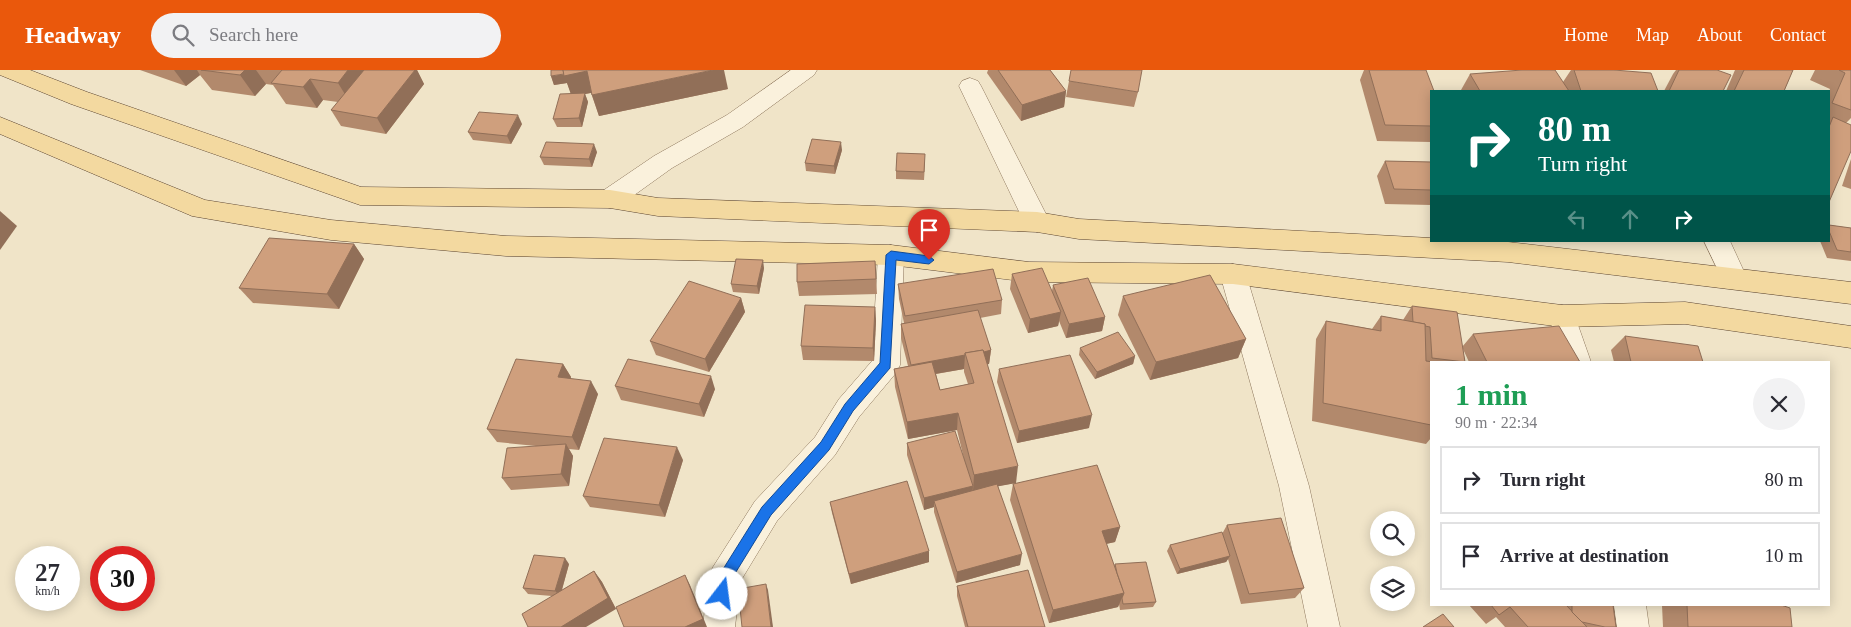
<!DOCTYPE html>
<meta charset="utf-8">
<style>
:root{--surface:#fff;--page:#f2f2f3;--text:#2b2b33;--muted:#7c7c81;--line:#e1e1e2;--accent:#ea580c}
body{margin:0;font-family:"Times New Roman",serif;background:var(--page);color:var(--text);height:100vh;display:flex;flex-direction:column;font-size:19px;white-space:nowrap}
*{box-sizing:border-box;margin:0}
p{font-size:16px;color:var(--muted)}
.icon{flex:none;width:28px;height:28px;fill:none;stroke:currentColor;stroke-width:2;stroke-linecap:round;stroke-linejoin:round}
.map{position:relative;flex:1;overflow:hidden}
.side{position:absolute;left:1430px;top:291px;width:400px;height:245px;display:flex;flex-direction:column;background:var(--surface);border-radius:0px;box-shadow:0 2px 12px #0003}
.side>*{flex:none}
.banner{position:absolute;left:1430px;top:20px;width:400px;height:152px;border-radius:0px;box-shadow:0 2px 12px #0003;background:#00695c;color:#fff;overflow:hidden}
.tools{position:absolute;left:1370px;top:441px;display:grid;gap:10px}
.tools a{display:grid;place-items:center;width:45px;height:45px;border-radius:50%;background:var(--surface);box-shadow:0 2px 12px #0003;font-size:25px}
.speed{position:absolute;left:15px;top:476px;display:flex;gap:10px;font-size:25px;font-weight:700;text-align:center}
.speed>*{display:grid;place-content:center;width:65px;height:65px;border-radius:50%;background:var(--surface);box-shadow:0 2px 12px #0003;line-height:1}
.speed small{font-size:12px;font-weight:400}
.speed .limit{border:8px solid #d22;background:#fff;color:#111}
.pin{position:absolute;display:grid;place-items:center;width:42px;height:42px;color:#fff;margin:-51px -21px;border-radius:50% 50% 50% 0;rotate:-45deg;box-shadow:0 0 5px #0007}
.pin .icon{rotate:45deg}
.me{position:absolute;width:55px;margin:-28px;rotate:15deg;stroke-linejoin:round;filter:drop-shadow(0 0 4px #0008)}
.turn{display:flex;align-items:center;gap:18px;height:105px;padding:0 25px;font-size:22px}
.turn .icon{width:65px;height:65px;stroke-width:2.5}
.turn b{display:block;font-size:35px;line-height:42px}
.lanes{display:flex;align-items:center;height:48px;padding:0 25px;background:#0003;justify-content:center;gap:25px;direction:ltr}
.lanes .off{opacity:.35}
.round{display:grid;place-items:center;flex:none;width:52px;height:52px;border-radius:26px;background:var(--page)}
.head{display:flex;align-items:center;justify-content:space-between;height:85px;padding:0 25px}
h1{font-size:30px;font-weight:700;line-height:38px;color:#1e9e55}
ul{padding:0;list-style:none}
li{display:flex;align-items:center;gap:15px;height:68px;margin:0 10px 8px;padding:0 15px;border:2px solid var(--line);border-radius:0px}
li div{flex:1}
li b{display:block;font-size:19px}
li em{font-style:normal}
header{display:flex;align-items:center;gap:30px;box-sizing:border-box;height:70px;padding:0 25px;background:var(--accent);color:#fff}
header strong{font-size:24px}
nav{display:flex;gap:28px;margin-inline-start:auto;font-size:18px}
.search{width:350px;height:45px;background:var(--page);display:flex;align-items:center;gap:12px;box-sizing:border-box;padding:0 18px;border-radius:28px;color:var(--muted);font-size:19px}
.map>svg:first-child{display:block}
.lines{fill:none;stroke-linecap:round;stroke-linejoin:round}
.minor-casing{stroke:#8d765c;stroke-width:1}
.major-casing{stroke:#5b4430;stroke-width:1}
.minor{fill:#faf1dc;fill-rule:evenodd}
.major{fill:#f3d9a0;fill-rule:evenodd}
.wall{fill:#b2896c;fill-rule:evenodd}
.shaded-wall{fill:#916f58}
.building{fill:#cf9f7d;stroke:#916f58}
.route{fill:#1a73e8;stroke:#114b97}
</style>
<header>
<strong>Headway</strong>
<div class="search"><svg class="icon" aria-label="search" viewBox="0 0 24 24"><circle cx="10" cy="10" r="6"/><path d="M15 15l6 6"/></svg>Search here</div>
<nav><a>Home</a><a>Map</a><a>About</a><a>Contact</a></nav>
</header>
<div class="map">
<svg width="1851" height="557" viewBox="0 0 1851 557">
<rect width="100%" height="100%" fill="#f0e4c8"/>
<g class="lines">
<g class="minor-casing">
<g id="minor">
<polygon points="791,0 817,0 814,5 743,57 672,98 619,136 610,138 601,136 598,129 601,122 654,86 727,45"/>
<polygon points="970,8 978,11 981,16 1050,152 1046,159 1037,162 1028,159 1024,152 959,16 962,11"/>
<polygon points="1704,171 1730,171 1747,208 1743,215 1734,218 1725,215"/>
<polygon points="891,175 900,178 904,185 900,295 896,303 859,347 835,385 777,451 740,512 735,557 703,557 708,508 713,497 755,431 815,367 839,329 872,291 878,185 882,178"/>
<polygon points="1233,194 1242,197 1246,204 1309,416 1340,557 1308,557 1279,416 1220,204 1224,197"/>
<polygon points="1562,235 1572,238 1591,292 1563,292 1549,246 1552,238"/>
<polygon points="1614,535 1646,535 1649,557 1617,557"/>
</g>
</g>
<g class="major-casing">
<g id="major">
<polygon points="0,0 30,0 87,22 361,117 610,120 658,128 1037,142 1079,149 1431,168 1431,171 1508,172 1851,212 1851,234 1508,192 1079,169 1037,162 658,146 610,138 360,135 71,34 0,5"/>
<polygon points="0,47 205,130 331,150 506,166 891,175 1029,192 1233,194 1562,235 1685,232 1851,256 1851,278 1685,254 1562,257 1233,214 1029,212 891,195 506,186 331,170 192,146 0,64"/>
</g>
</g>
<use href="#minor" class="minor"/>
<use href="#major" class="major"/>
</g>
<g class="wall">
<polygon points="140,0 417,0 424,14 386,64 341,56 331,40 338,32 323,30 317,38 286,34 273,15 266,14 255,26 212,20 200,5 186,16"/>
<polygon points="988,0 1050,0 1066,21 1064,37 1021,51 987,3"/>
<polygon points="1364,0 1369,0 1431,21 1431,72 1377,71 1360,10"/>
<polygon points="1571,0 1614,0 1658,21 1462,21 1461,20 1470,4 1563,12"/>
<polygon points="1676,0 1717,0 1723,21 1664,21 1673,4"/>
<polygon points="1735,0 1793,0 1784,21 1726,21"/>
<polygon points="1815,0 1851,0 1851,48 1846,53 1829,132 1829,22 1830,19 1810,10"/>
<polygon points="551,6 728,19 599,46 591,23 585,24 588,32 582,57 557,57 553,49 571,23 567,13 554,15"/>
<polygon points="1069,11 1138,22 1134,37 1066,27"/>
<polygon points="522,54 511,74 473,70 468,62"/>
<polygon points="842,80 835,104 806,101 805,93"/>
<polygon points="597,82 592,97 544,95 540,87"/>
<polygon points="1851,89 1851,119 1842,116"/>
<polygon points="1385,91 1431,92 1431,135 1385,134 1377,106"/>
<polygon points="925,93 924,110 896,109 896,101"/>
<polygon points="1829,155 1851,158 1851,191 1827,188 1820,171 1829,171"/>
<polygon points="354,174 364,189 339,239 253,233 239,218"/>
<polygon points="875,191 877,224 799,226 797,212"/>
<polygon points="764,198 759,224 733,222 731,214"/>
<polygon points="1012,204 1052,221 1053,215 1105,247 1102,261 1066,268 1059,251 1058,256 1028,263 1010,219"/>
<path d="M898,214l104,16 -1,14 -21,4 11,32 -2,14h-2l29,119 -18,3 22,79 -64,18 -22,-71v-5l-10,3 -17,-55v-12l57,16 -7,-29 -49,9 -13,-52 -1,-18 14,-3 -7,-28v-14l3,-1 -5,-24zM964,299v3l4,12 -28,6 -4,-16z"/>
<polygon points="1123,226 1246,269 1238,288 1150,310 1118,245"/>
<polygon points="741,228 745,242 709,302 656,285 650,271"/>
<polygon points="1412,236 1462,277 1473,264 1580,292 1469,292 1463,279 1465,292 1431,292 1431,368 1426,374 1312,351 1316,269 1326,251 1372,259 1381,246 1403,250"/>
<polygon points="875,237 876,251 874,291 803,290 801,276"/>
<polygon points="1625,266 1703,292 1614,292 1611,280"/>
<polygon points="1080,278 1135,286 1133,294 1095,309 1079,285"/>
<polygon points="563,294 571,307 570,309 598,324 579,380 569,379 573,386 569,416 511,420 502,408 536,376 497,372 487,359"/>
<polygon points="999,299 1089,358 1017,373 997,312"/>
<polygon points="615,316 715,319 704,347 621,330"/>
<polygon points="683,390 665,447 590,437 583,426"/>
<polygon points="1013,414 1120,457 1115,472 1106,474 1114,496 1115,494 1156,532 1153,537 1120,540 1119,534 1118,537 1049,553 1010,430"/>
<polygon points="830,432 929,492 851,514 832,443"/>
<polygon points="1227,455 1304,518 1295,528 1241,534 1228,489 1226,492 1177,504 1167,481 1170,475 1222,464"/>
<polygon points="569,494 562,520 594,501 602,512 616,539 552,526 528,524 523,518"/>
<polygon points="957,516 1045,557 965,557 957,526"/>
<polygon points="1469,535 1613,535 1616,557 1505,557 1496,547 1486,554"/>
<polygon points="1662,535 1781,535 1792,557 1663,557"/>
</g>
<g class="shaded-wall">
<polygon points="174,0 197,0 200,5 186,16"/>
<polygon points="245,0 256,0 266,14 255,26 240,5"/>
<polygon points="348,0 376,0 351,34 338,13"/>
<polygon points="415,0 417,0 424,14 386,64 377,48"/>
<polygon points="713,0 724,0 728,19 599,46 592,25"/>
<polygon points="587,1 595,22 585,24 588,32 582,57 567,13 554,15 551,6"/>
<polygon points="310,9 323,30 317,38 303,17"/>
<polygon points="1066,21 1064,37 1021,51 1022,35"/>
<polygon points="518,45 522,54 511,74 507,66"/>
<polygon points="841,72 842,80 835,104 834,96"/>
<polygon points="594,74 597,82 592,97 589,89"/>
<polygon points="0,141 17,156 0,180"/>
<polygon points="354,174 364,189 339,239 327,224"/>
<polygon points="763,190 764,198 759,224 757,216"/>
<polygon points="741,228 745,242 709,302 705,289"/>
<polygon points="875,237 876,251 874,291 873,278"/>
<polygon points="1061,242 1058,256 1028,263 1030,249"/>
<polygon points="1105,247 1102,261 1066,268 1069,254"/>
<polygon points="1246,269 1238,288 1150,310 1156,292"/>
<polygon points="991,280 989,294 970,298 966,285"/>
<polygon points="965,285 964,299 911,308 911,295"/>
<polygon points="1135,286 1133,294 1095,309 1097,302"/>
<polygon points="563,294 571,307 566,321 558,307"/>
<polygon points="711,306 715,319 704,347 699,334"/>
<polygon points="591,311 598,324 579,380 572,367"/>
<polygon points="958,343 957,360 908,369 907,352"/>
<polygon points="1092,345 1089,358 1017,373 1019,361"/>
<polygon points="566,374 573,386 569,416 561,404"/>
<polygon points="677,377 683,390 665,447 659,435"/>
<polygon points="1018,396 1016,413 973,421 974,405"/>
<polygon points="973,416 972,428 934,431 934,437 924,440 924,428"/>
<polygon points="1120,457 1115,472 1096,476 1102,461"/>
<polygon points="929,481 929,492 851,514 849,504"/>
<polygon points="1022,484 1020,495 956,513 957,502"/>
<polygon points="1230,486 1226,492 1177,504 1180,499"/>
<polygon points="565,488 569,494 560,526 555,521"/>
<polygon points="594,501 602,512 616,539 586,557 561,557"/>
<polygon points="685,505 690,515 707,557 685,557"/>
<polygon points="766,514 768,520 773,557 771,557"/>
<polygon points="1124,523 1118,537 1049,553 1053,540"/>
</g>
<g class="building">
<polygon points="201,0 245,0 240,5"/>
<polygon points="282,0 348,0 338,13 310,9 303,17 271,13"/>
<polygon points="364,0 415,0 377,48 331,40"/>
<polygon points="551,0 563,0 564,4 551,6"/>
<polygon points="563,0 713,0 592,25 587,1 564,6"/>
<polygon points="998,0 1050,0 1066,21 1022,35"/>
<polygon points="1071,0 1142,0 1138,22 1069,11"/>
<polygon points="1369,0 1426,0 1434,21 1431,21 1431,56 1385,55"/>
<polygon points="1522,0 1555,0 1569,21 1480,21 1470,4"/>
<polygon points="1574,0 1614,0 1651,3 1658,21 1581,21"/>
<polygon points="1679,0 1717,0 1731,5 1723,21 1669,21"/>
<polygon points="1744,0 1793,0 1784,21 1734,21"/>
<polygon points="1839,0 1851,0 1851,40 1832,33 1845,3"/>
<polygon points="585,23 579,48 553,49 560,24"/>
<polygon points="479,42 518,45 507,66 468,62"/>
<polygon points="1833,47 1851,55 1851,81 1829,132 1829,57"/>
<polygon points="812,69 841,72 834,96 805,93"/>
<polygon points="546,72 594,74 589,89 540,87"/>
<polygon points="897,83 925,84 924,102 896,101"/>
<polygon points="1385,91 1431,92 1431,120 1394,119"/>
<polygon points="1829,155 1851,158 1851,182 1837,180 1829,161"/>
<polygon points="269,168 354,174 327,224 239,218"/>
<polygon points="736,189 763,190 757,216 731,214"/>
<polygon points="875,191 876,209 797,212 797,194"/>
<polygon points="1042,198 1061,242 1030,249 1012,204"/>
<polygon points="993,199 1002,230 905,246 898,214"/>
<polygon points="1210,205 1246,269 1156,292 1123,226"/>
<polygon points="1088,208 1105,247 1069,254 1053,215"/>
<polygon points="689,211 741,228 705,289 650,271"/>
<polygon points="805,235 875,237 873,278 801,276"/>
<polygon points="1412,236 1457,242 1465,292 1432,288 1430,257 1425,256 1425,254 1413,252"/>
<polygon points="978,240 991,280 984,282 983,280 965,283 965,285 911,295 901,254"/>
<polygon points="1381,246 1425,254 1426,291 1433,292 1431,292 1431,355 1323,333 1326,251 1381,261"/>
<polygon points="1559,256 1580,292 1487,292 1473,264"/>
<polygon points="1118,262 1135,286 1097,302 1080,278"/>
<polygon points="1625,266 1698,276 1703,292 1631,292"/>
<polygon points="983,280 1018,396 974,405 958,343 907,352 894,299 932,292 940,320 974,313 965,283"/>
<polygon points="1070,285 1092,345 1019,361 999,299"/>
<polygon points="516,289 563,294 558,307 591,311 572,367 487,359"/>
<polygon points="628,289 711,306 699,334 615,316"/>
<polygon points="955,361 973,416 924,428 907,373"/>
<polygon points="604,368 677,377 659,435 583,426"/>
<polygon points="566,374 561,404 502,408 507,378"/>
<polygon points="1097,395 1120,457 1102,461 1124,523 1053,540 1013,414"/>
<polygon points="907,411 929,481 849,504 830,432"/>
<polygon points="997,414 1022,484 957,502 934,431"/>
<polygon points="1281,448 1304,518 1249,524 1227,455"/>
<polygon points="1222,462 1230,486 1180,499 1170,475"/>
<polygon points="534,485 565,488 555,521 523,518"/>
<polygon points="1146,492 1156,532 1123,534 1122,528 1124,523 1117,503 1115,494"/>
<polygon points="1028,500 1045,557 968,557 957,516"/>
<polygon points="594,501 608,528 561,557 528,557 522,544"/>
<polygon points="685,505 703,549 685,557 624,557 616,537"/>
<polygon points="766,514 771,557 742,557 738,519"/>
<polygon points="1491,535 1566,535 1587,557 1528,557 1510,537 1499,545"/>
<polygon points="1572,535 1613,535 1616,557 1605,557 1582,552 1572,542"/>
<polygon points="1687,535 1781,535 1790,538 1792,557 1688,557"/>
<polygon points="1443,544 1454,557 1423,557"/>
</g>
<polygon class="route" points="891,181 929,186 934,190 929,194 896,190 890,298 853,341 829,380 771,445 731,510 727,529 722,531 718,529 716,524 720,504 762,437 821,372 845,334 880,293 886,185"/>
</svg>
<div class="tools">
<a><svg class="icon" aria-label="search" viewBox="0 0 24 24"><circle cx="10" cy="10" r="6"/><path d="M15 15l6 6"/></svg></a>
<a><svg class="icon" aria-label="layers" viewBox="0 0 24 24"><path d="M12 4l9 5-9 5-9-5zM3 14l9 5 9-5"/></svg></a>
</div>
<div class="speed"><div>27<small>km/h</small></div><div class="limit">30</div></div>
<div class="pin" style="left:929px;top:190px;background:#d93025"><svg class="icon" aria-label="arrive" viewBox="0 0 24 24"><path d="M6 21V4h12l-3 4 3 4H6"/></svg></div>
<svg class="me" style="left:722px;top:524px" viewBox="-20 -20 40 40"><circle r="19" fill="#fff"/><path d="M0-13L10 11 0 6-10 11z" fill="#1a73e8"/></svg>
<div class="banner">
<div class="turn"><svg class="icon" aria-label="right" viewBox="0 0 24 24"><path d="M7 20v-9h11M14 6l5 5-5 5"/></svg><div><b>80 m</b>Turn right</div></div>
<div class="lanes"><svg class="icon off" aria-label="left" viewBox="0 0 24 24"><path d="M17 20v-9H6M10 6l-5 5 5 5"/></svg><svg class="icon off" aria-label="ahead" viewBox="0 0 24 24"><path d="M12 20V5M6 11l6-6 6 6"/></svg><svg class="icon" aria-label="right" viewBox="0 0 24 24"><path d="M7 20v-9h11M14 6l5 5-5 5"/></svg></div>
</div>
<section class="side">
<div class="head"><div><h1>1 min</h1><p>90 m · 22:34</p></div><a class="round"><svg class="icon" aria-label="close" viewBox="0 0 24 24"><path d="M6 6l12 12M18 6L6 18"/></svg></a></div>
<ul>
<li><svg class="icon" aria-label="right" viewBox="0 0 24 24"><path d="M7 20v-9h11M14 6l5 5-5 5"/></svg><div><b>Turn right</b></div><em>80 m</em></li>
<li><svg class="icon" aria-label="arrive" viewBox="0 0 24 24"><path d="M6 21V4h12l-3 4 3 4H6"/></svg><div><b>Arrive at destination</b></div><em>10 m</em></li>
</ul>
</section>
</div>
